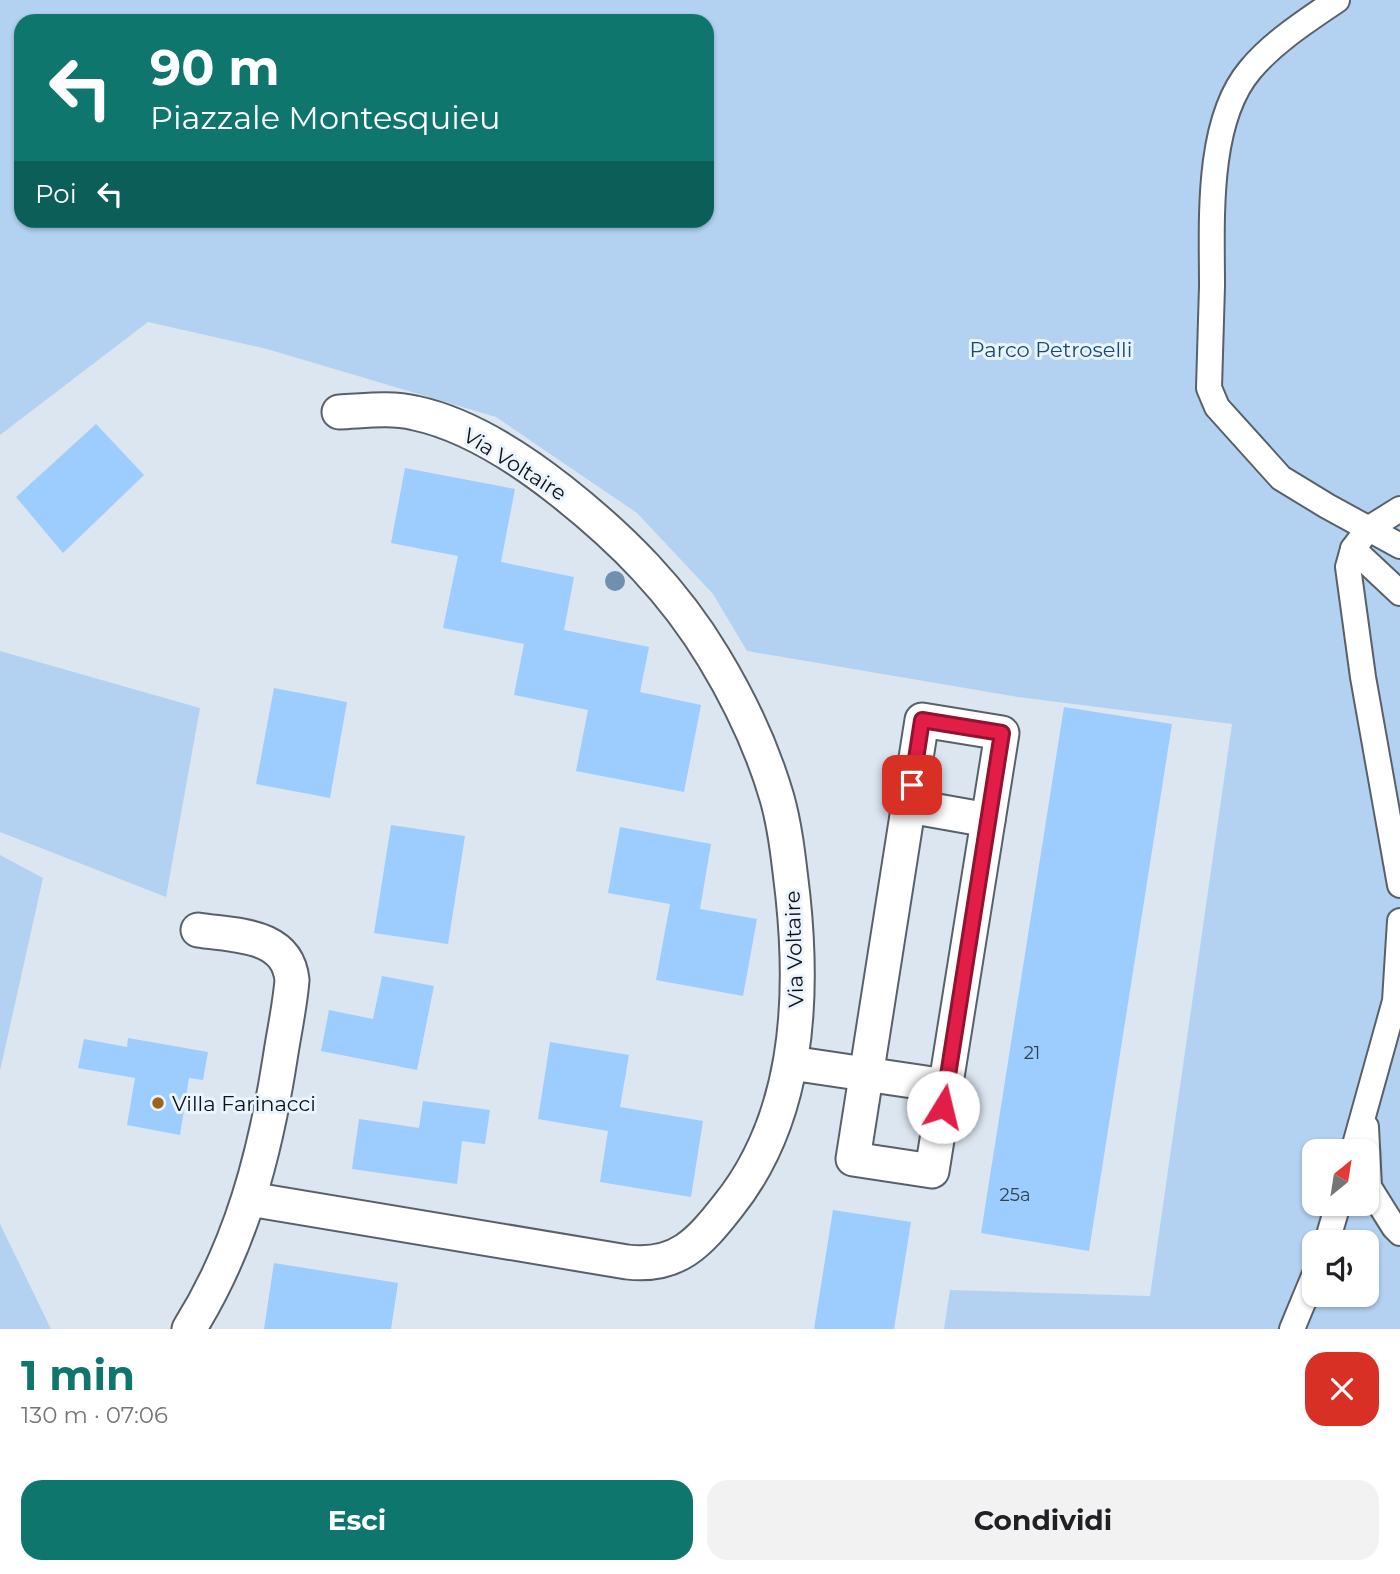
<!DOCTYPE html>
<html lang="it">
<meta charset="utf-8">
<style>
:root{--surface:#fff;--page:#f2f2f2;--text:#202124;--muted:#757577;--accent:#0f766e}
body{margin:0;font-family:Montserrat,sans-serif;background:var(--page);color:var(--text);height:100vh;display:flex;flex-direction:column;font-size:26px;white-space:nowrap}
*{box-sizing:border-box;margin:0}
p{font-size:23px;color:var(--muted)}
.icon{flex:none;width:38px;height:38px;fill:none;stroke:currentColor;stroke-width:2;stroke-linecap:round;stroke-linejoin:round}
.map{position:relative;height:1329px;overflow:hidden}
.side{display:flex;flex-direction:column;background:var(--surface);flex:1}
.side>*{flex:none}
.guide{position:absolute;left:14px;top:14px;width:700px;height:214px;border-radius:21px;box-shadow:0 2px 5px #0004;background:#0f766e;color:#fff;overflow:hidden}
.needle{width:46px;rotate:30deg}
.buttons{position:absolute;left:1302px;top:1139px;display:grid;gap:14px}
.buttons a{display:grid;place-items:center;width:77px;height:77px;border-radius:14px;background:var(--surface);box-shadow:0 2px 5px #0004;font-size:35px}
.pin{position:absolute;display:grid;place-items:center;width:60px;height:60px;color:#fff;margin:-30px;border-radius:14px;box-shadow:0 4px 10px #0006}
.me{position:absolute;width:77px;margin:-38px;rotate:9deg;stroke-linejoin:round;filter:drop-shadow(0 0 5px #0008)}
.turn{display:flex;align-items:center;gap:24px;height:147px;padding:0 21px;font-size:32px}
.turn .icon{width:91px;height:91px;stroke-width:2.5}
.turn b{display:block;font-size:49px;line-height:60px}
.then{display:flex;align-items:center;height:66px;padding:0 21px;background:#0003;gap:14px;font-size:26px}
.round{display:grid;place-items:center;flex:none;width:74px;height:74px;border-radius:21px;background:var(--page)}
.headline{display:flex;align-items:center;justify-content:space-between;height:119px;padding:0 21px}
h1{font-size:42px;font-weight:700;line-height:52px;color:var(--accent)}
.cta{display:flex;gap:14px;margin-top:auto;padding:14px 21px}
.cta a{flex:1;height:80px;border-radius:21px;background:var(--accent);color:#fff;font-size:28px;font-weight:700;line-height:80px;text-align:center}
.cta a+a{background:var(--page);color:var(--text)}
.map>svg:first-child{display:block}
.green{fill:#b3d2f1;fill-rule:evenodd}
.building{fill:#9ccdfe}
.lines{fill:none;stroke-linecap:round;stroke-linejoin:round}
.pedestrian-casing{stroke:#586169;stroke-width:28}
.minor-casing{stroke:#586169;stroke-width:37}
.pedestrian{stroke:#fff;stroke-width:24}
.minor{stroke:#fff;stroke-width:33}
.tree{fill:#6f91ae}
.route-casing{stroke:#92132f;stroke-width:18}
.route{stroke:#e11d48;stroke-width:12}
.poi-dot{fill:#9b651e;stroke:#eaf4fe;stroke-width:2.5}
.labels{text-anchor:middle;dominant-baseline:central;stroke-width:6;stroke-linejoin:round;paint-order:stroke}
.number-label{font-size:18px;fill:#324150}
.park-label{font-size:21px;fill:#164b78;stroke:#eaf4fe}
.street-label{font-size:21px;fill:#0f1216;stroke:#eaf4fe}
.poi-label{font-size:21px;fill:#0f1216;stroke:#eaf4fe;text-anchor:start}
</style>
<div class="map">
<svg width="1400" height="1329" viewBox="0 0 1400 1329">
<rect width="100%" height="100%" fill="#dce6f0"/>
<g class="green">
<path d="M0,0h1400v1329h-456l6,-39 200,6 82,-572 -214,-27 -271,-46 -34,-57 -76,-81 -141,-96 -229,-68 -119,-27 -148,113zM21,21h686v199h-686zM1314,1152h53v52h-53zM1314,1242h53v53h-53z"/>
<polygon points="0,651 200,708 166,897 0,832"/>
<polygon points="0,855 43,878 0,1071"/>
<polygon points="0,1224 51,1329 0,1329"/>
</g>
<g class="building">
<polygon points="96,424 144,475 63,553 16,497"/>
<polygon points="405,468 515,489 501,562 574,577 564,630 649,647 640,692 701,705 684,792 576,771 588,710 514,695 524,644 443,628 458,556 391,543"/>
<polygon points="274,688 347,702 330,798 256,784"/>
<polygon points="1064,707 1172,724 1089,1251 981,1233"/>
<polygon points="391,825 465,836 448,944 374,933"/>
<polygon points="620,827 711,844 700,909 757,919 743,996 656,980 670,904 608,893"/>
<polygon points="382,976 434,986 417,1070 321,1051 329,1010 373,1019"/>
<polygon points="128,1038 208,1052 203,1080 189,1078 180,1135 127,1125 135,1078 78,1068 84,1039 127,1047"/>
<polygon points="550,1042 629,1055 620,1107 703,1121 691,1197 600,1182 608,1131 538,1119"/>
<polygon points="423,1101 490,1110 485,1144 462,1141 457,1184 352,1169 359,1119 419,1128"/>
<polygon points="833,1210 911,1222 894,1329 814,1329"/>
<polygon points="274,1263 398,1283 391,1329 264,1329"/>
</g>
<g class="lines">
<g class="pedestrian-casing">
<g id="pedestrian">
<path d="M1337,0c-29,20 -64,42 -87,70 -44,52 -38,151 -38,216 -1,34 -2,68 -3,102l8,19 64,71 46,28 73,40"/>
<polyline points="1400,509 1368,529 1353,549 1348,567 1363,677 1400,885"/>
<polyline points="1353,549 1400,593"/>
<polyline points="1366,1127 1369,1187 1394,1227 1400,1233"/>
<polyline points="1353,1152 1395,1001 1400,921"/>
<polyline points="1327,1242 1338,1204"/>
<polyline points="1292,1329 1314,1276"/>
</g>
</g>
<g class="minor-casing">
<g id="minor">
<polygon points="922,720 1002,733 932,1171 853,1159"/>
<polyline points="909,806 988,820"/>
<polyline points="791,1063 946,1086"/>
<path d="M250,1199l377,63c50,6 72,-19 101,-56 70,-87 76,-204 65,-309 -4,-33 -7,-67 -16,-99 -14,-48 -37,-97 -63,-140 -40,-67 -93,-120 -154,-168 -42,-33 -93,-66 -145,-77 -25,-6 -51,-2 -76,-1"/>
<path d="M189,1329c52,-83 76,-174 91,-270 4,-27 10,-53 12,-79 -5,-47 -57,-44 -94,-50"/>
</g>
</g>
<use href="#pedestrian" class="pedestrian"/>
<use href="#minor" class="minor"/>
</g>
<circle class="tree" cx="615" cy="581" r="10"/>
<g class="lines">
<g class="route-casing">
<polyline id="route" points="912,785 922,720 1002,733 943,1107"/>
</g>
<use href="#route" class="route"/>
</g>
<circle class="poi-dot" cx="158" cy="1103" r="7"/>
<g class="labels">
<g class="number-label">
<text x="1032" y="1053">21</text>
<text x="1015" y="1195">25a</text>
</g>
<g class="park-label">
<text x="1051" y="349">Parco Petroselli</text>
</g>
<g class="street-label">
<text transform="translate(515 464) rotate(32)">Via Voltaire</text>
<text transform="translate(794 949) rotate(-92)">Via Voltaire</text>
</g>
<g class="poi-label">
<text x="172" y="1103">Villa Farinacci</text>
</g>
</g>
</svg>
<div class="buttons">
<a><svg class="needle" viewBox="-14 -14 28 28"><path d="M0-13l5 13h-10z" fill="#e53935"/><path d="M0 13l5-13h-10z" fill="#757577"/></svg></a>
<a><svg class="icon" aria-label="sound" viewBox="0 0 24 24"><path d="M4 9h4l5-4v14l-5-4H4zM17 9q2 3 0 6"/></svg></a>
</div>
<div class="pin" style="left:912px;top:785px;background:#d93025"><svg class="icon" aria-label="arrive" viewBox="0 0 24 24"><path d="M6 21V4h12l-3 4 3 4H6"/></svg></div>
<svg class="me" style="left:943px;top:1107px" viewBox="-20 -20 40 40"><circle r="19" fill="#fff"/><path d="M0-13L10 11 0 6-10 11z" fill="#e11d48"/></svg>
<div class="guide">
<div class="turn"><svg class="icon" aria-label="left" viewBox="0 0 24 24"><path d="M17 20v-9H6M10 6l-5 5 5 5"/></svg><div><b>90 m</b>Piazzale Montesquieu</div></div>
<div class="then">Poi<svg class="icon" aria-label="left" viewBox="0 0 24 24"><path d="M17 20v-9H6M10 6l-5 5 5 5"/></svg></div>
</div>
</div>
<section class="side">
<div class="headline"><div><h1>1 min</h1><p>130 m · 07:06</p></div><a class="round" style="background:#d93025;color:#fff"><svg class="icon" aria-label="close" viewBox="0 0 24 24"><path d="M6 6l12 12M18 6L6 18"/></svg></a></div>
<div class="cta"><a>Esci</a><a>Condividi</a></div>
</section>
